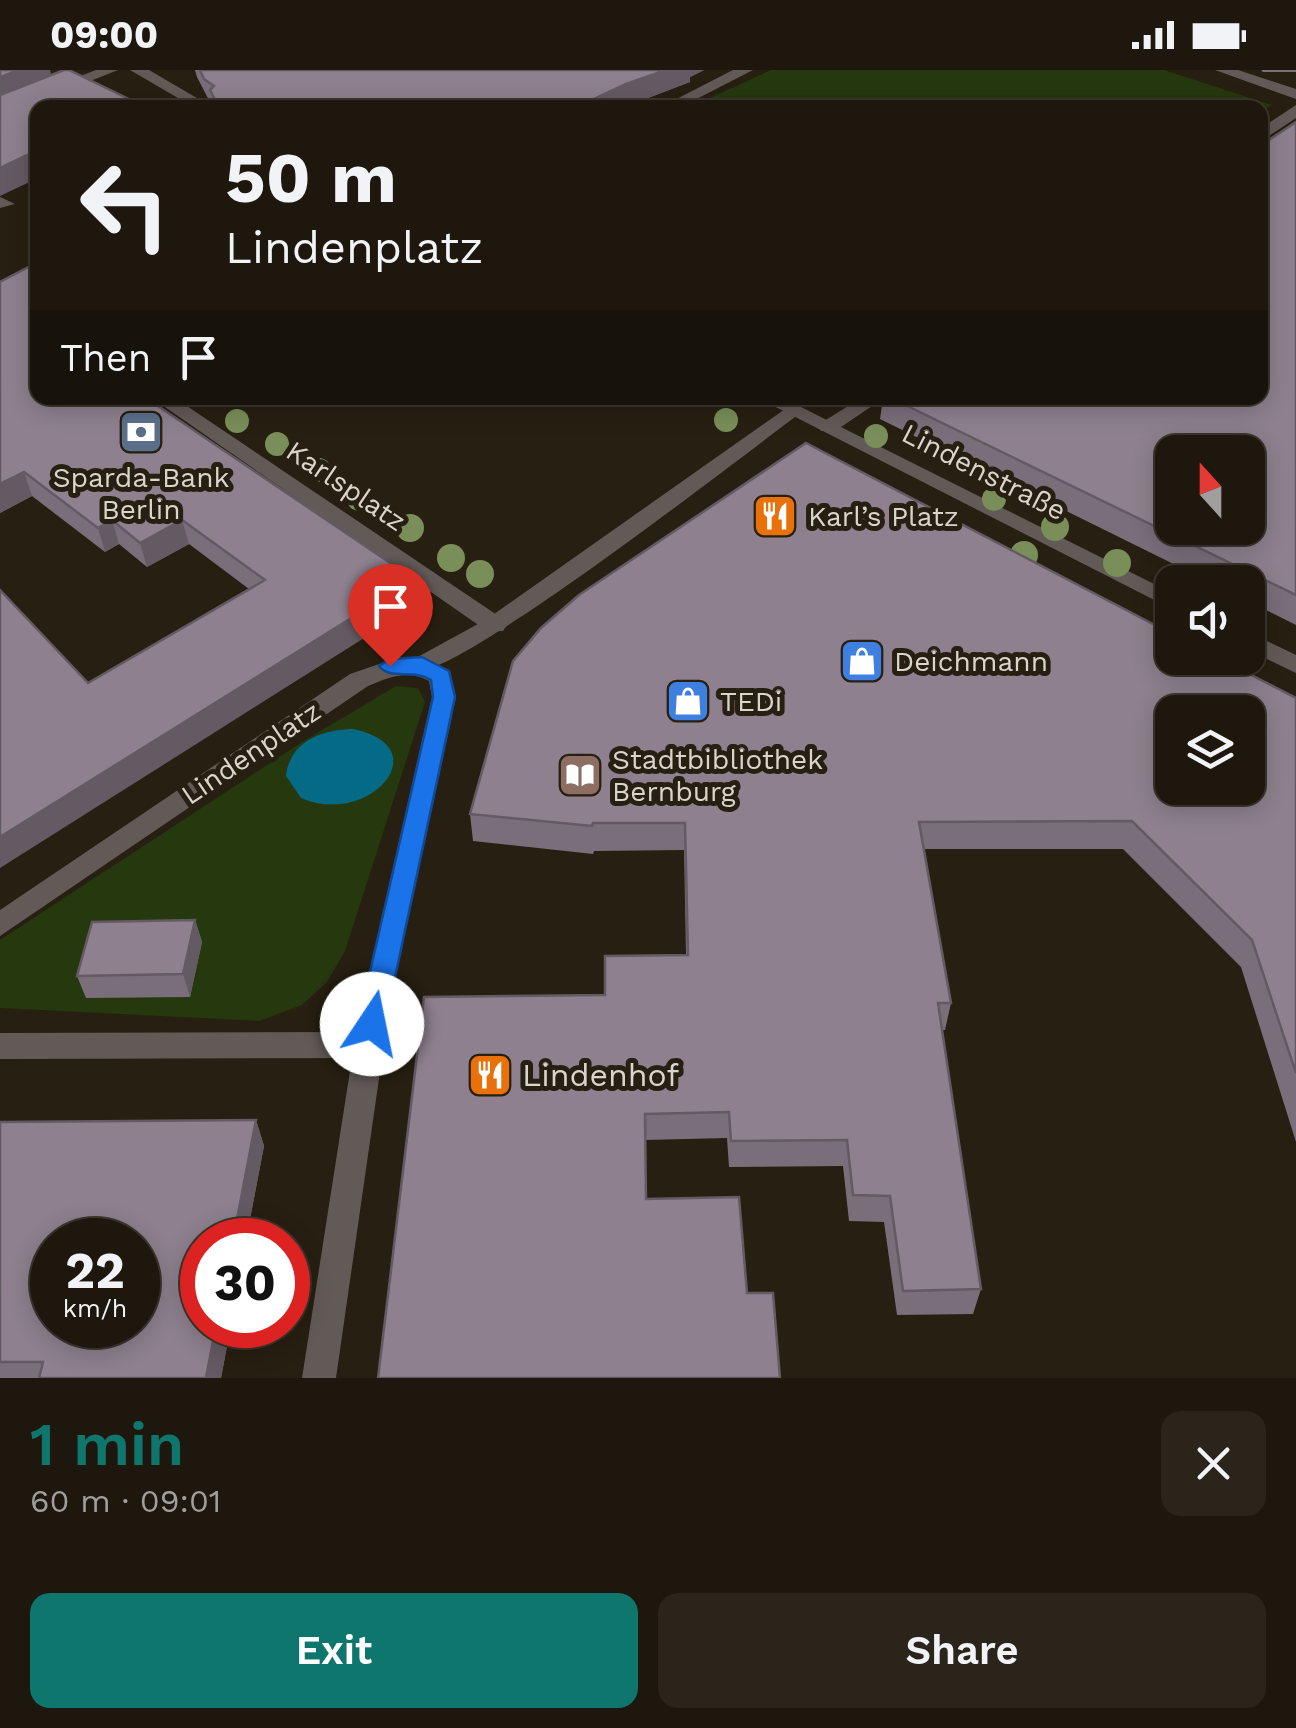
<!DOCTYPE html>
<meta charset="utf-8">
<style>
:root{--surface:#1d170d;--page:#2a241b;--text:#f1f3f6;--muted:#a09f9d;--line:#3b362e;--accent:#0f766e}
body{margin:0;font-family:"Work Sans",sans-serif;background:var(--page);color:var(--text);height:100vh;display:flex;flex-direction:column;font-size:38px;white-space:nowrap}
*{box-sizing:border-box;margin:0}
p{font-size:32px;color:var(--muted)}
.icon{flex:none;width:55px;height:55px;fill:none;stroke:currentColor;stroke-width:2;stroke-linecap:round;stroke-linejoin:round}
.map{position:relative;height:1308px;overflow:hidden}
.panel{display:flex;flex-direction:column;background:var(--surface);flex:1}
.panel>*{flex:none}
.banner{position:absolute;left:30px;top:30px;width:1238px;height:305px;border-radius:20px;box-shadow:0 5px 25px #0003,0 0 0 2px var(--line);background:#1d170d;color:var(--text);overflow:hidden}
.needle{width:65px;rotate:339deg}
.fabs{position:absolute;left:1155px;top:365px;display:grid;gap:20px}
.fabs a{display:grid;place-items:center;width:110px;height:110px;border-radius:20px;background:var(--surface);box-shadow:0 5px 25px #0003,0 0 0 2px var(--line);font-size:50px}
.speed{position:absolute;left:30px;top:1148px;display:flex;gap:20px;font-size:50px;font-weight:700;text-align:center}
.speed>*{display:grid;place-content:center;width:130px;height:130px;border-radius:50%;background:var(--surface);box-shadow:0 5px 25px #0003,0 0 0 2px var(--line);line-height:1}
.speed small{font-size:25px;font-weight:400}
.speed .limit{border:15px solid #d22;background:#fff;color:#111}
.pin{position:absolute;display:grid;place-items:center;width:85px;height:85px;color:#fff;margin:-102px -42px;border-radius:50% 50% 50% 0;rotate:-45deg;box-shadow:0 0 10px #0007}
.pin .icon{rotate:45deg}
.me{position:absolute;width:110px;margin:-55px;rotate:11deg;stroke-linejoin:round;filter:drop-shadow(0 0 8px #0008)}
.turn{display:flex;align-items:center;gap:35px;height:210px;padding:0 30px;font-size:45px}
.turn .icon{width:130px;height:130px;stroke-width:2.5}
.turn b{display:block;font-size:70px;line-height:85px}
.then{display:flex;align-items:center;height:95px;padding:0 30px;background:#0003;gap:20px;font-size:38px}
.round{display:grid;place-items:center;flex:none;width:105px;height:105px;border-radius:20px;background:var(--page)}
.overview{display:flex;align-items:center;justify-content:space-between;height:170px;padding:0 30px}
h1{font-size:60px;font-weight:600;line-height:75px;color:var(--accent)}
.cta{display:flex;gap:20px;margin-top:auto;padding:20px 30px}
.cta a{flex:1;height:115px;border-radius:20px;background:var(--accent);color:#fff;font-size:40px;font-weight:600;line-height:115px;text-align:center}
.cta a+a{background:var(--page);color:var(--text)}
.status{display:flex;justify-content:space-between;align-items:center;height:70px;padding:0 50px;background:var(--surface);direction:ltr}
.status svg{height:28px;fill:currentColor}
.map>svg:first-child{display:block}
.green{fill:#25380e}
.water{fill:#056a86}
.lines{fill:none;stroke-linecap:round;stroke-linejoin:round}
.stream{fill:#056a86;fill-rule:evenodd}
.lane{fill:#625a57;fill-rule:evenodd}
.street{fill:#625a57;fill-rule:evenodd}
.tree{fill:#798e58}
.wall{fill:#7a6e7a}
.shaded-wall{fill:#635a63}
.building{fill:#8e808e;stroke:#635a63;stroke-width:2.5;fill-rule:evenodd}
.route{fill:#1a73e8;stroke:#114b97;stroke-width:2.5}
.labels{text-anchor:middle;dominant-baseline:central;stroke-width:10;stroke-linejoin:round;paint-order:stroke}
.street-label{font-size:28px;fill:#dad5cc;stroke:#271f11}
.poi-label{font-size:28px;fill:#dad5cc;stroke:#271f11;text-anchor:start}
.near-poi-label{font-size:32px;fill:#dad5cc;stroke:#271f11;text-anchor:start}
</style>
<div class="status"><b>09:00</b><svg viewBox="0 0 49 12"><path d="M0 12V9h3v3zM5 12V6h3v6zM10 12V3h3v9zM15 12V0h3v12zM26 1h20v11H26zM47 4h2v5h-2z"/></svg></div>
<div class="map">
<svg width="1296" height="1308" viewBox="0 0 1296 1308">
<rect width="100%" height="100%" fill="#271f11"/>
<g class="green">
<polygon points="771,0 1164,0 1272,35 1260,42 1260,38 690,37"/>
<polygon points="396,616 418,618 425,632 345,881 327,912 302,935 259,951 0,938 0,870 302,672"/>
</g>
<path class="water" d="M353,659c87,18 16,99 -52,69l-15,-22c4,-35 35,-46 67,-47z"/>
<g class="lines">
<polygon class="stream" points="140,31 146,31 150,38 141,38"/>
<g class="lane">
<polygon points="0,127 15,134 0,138"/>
<polygon points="861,328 884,328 835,361 821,361 818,357 821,353"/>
<path d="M792,334l7,2v8c-50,37 -346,268 -385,257l-3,-6 3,-6 73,-40z"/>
</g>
<g class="street">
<polygon points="96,0 118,0 0,47 0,37"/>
<polygon points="130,0 149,0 214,38 195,38"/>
<polygon points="733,0 753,0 679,38 659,38"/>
<polygon points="1215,0 1238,0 1296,19 1296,29"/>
<polygon points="1296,35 1296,48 1260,72 1260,59"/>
<polygon points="152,328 175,328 503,549 507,555 503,561 487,561"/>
<polygon points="758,328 783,328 1172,523 1172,539"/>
<polygon points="1248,562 1296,585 1296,603 1248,580"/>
<path d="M411,588l39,13 6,26 -66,305 -54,376h-34l50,-320 -352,1v-26l356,-1 76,-335 -3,-16c-21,-12 -40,-4 -61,5l-368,250v-26l350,-236 41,-14z"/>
</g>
</g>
<g class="tree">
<circle cx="726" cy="350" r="12"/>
<circle cx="237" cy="351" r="12"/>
<circle cx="876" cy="366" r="12"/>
<circle cx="277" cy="374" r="12"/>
<circle cx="319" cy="400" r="12"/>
<circle cx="359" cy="429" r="12"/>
<circle cx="994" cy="429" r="12"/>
<circle cx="1055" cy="457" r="14"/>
<circle cx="410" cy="458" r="14"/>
<circle cx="1024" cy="485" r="14"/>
<circle cx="451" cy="488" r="14"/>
<circle cx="1117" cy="493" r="14"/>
<circle cx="480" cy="504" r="14"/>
</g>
<g class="wall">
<polygon points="195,0 704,0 690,7 690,12 622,38 213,38 197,7"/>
<polygon points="1261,0 1296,0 1296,2 1263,2"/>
<polygon points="1296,52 1296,555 1248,531 1248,512 1210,512 880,349 883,328 1260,328"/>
<polygon points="0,212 38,328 418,534 88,613 249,519 189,474 147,497 119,474 105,482 32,426 0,443"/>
<polygon points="1296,628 1296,1072 1241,897 1123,779 924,779 951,933 945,960 942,960 981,1219 973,1244 897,1245 884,1152 849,1151 843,1096 729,1097 727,1068 645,1070 378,1308 605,925 686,885 684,780 594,781 593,784 473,771 470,744"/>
<polygon points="195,850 202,872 190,927 86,928 77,906"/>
<polygon points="256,1050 264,1076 246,1170 202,1170 202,1255 231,1255 221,1308 0,1308 0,1052"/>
</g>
<g class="shaded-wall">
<polygon points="19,0 50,0 53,12 0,33 0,7"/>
<polygon points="666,0 704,0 690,7 690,12 622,38 575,38 626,14"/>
<polygon points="38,80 38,108 0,126 0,98"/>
<polygon points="24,402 32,426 0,443 0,414"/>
<polygon points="112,450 119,474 105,482 98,458"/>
<polygon points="182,450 189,474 147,497 140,473"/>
<polygon points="414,509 418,534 0,798 0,767"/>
<polygon points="195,850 202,872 190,927 183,904"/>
<polygon points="256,1050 264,1076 246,1170 233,1170"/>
<polygon points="216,1255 231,1255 221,1308 206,1308"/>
</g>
<g class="building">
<polygon points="0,0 19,0 0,7"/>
<polygon points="64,0 69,0 137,33 128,38 38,38 38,80 0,98 0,25"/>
<polygon points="200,0 666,0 626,14 575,38 219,38 210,20 214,16 204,9"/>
<path d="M1296,52v473l-405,-197h369v-252zM1172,382h76v76h-76z"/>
<polygon points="38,192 38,328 146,328 414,509 0,767 0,520 88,613 265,510 182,450 140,473 112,450 98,458 24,402 0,414 0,212"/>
<path d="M806,373l366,191v24h46l78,40v375l-44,-133 -120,-119 -213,1 32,181h-13l43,286 -78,2 -13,-95 -37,-1 -6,-55 -116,1 -2,-29 -84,2 1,85 93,-2 8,96h26l7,85h-402l46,-381 181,-2v-39l83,-1 -3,-132h-92l-1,3 -122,-12 43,-153 28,-33 38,-33zM1172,642h76v76h-76z"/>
<polygon points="195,850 183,904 77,906 92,852"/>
<path d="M256,1050l-23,120h-31v85h14l-10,53h-167l4,-16h-43v-240zM52,1170h86v85h-86z"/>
</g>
<path class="route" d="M422,587l27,14 6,26 -70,327 -4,7 -9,4 -10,-4 -4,-7 75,-327 -2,-17c-19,-12 -40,1 -52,-14l11,-7z"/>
<defs>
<g id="bank-square" transform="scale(2.25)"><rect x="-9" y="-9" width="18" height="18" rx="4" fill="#5c6f8a" stroke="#271f11"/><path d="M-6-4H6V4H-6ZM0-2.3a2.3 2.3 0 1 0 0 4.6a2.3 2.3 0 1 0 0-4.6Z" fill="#fff"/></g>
<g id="restaurant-square" transform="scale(2.25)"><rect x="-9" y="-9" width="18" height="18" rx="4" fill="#e8710a" stroke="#271f11"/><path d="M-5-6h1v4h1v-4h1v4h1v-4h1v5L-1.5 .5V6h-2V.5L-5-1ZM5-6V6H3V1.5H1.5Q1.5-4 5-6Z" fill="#fff"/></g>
<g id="shop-square" transform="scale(2.25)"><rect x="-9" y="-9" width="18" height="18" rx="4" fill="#3f7fe0" stroke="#271f11"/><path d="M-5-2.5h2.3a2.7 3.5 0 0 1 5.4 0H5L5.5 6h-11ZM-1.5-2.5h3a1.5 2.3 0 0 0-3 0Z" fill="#fff"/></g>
<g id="library-square" transform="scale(2.25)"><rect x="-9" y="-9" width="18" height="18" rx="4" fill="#8d6e63" stroke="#271f11"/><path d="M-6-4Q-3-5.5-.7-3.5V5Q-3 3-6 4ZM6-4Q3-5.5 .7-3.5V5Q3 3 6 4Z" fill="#fff"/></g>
</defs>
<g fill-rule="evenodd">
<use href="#bank-square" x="141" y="362"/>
<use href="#restaurant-square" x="775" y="446"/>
<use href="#shop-square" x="862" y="591"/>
<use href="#shop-square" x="688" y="631"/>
<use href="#library-square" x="580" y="705"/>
<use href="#restaurant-square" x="490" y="1005"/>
</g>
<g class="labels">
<g class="street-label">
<text transform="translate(984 402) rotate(27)">Lindenstraße</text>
<text transform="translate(346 416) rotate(34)">Karlsplatz</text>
<text transform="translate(251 683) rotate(-34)">Lindenplatz</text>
</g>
<g class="poi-label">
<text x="141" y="407" text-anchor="middle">Sparda-Bank<tspan x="141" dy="32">Berlin</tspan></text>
<text x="808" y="446">Karl’s Platz</text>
<text x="894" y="591">Deichmann</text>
<text x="720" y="631">TEDi</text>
<text x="612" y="689">Stadtbibliothek<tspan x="612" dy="32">Bernburg</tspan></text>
</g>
<g class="near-poi-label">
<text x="522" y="1005">Lindenhof</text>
</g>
</g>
</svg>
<div class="fabs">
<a><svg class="needle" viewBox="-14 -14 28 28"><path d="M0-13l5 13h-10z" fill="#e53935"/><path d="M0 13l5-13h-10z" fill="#a09f9d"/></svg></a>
<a><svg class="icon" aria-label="sound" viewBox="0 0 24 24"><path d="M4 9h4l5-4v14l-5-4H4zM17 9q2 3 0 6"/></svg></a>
<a><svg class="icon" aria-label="layers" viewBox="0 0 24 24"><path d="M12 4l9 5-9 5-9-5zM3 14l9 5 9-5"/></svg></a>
</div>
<div class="speed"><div>22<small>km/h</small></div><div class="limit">30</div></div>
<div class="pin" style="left:390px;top:596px;background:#d93025"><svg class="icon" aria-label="arrive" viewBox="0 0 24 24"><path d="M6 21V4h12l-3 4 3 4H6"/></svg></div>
<svg class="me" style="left:372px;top:954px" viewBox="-20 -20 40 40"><circle r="19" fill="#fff"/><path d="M0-13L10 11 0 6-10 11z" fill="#1a73e8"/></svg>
<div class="banner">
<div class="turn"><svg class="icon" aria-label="left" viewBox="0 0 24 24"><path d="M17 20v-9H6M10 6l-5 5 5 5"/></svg><div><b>50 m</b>Lindenplatz</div></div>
<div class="then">Then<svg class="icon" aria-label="arrive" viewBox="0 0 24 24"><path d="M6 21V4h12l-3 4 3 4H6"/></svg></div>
</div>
</div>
<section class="panel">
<div class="overview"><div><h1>1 min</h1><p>60 m · 09:01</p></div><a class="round"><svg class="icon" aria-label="close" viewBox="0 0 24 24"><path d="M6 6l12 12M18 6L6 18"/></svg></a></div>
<div class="cta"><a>Exit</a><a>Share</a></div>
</section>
